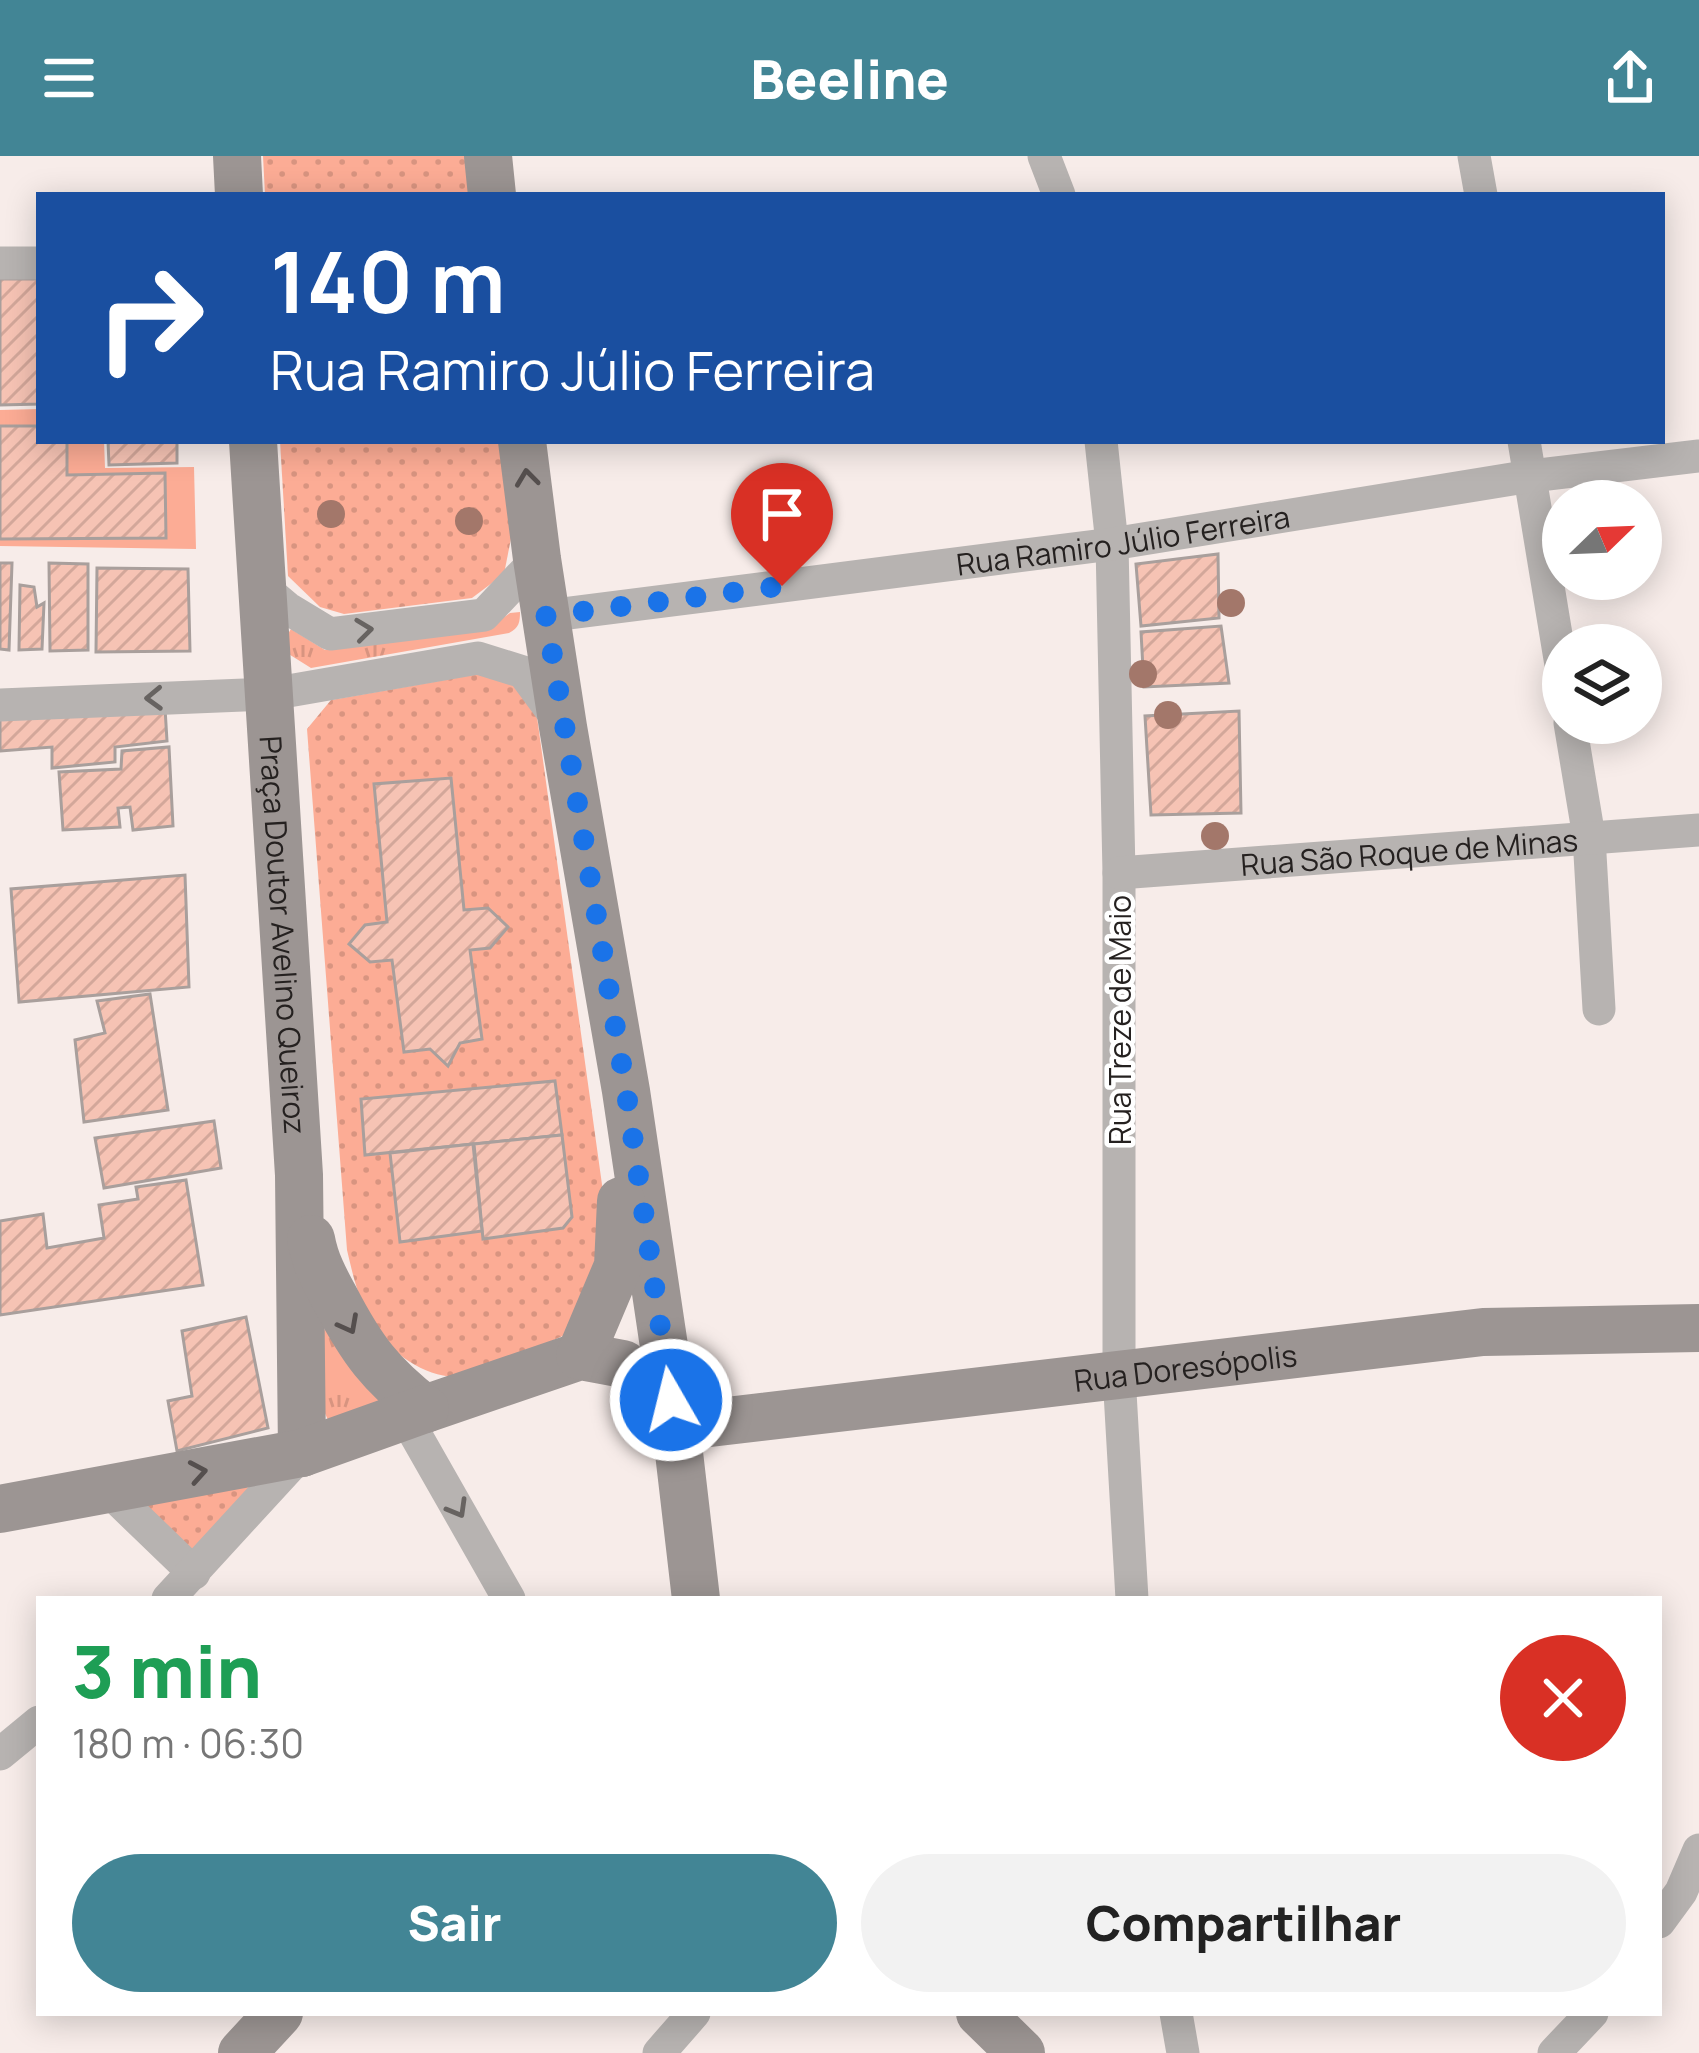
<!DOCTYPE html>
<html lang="pt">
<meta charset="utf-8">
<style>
:root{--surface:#fff;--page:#f2f2f2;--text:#222;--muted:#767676;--accent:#428595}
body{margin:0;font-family:Manrope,sans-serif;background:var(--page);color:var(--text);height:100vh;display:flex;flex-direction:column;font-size:45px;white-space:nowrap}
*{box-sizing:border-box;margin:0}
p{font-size:39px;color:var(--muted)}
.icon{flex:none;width:66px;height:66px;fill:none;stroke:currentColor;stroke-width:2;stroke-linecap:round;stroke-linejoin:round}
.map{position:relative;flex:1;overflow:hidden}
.details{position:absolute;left:36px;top:1440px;width:1626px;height:420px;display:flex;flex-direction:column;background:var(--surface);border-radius:0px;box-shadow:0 6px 30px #0003}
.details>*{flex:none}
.hud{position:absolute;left:36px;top:36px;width:1629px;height:252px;border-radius:0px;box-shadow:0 6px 30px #0003;background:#1a4fa0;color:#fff;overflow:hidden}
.needle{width:78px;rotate:67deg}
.fabs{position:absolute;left:1542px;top:324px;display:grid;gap:24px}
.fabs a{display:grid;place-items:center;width:120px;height:120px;border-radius:50%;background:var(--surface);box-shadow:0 6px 30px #0003;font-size:60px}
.pin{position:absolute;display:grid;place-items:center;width:102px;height:102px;color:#fff;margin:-123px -51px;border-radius:50% 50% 50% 0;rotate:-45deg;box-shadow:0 0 12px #0007}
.pin .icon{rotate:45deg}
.me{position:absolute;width:132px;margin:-66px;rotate:352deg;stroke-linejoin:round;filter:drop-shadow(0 0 9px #0008)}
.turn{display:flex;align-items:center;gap:42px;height:252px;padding:0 36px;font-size:54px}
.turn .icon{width:156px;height:156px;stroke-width:2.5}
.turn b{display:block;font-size:84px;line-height:102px}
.round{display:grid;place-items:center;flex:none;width:126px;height:126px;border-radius:63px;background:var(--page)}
.head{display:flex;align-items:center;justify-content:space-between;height:204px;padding:0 36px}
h1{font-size:72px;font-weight:800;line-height:90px;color:#1e9e55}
.action{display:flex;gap:24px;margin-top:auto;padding:24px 36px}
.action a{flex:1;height:138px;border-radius:72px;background:var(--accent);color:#fff;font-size:48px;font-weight:800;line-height:138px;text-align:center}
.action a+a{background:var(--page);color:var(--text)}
header{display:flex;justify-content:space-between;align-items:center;height:156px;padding:0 36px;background:var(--accent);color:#fff;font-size:54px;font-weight:800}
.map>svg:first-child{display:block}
.grass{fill:url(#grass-tufts)}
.park{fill:url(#park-dots)}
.garden{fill:#fcac95}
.building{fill:url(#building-hatch);stroke:#a99f9c;stroke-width:3}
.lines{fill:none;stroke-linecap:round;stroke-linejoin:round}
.street{stroke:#b7b3b1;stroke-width:33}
.secondary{stroke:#9c9593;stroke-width:48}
.tree{fill:#a3776a}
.oneway{stroke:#554f4e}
.oneway2{stroke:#676361}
.route{stroke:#1a73e8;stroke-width:21;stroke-dasharray:0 37.8}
.labels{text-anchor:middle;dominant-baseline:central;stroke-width:9;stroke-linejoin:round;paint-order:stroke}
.street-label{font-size:30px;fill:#252120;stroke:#fff}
</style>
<header><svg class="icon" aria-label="menu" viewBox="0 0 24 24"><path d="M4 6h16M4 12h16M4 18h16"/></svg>Beeline<svg class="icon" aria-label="share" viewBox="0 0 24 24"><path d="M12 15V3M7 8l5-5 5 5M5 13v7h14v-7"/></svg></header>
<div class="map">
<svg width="1699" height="1897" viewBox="0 0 1699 1897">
<defs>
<pattern id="grass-tufts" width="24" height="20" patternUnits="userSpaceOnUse" patternTransform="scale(3)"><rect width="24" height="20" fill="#fcac95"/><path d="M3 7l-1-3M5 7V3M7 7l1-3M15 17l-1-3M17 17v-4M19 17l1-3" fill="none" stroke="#d89480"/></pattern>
<pattern id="park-dots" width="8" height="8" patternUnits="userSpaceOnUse" patternTransform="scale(3)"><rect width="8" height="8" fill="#fcac95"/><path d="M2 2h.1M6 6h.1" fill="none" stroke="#d89480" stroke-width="1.8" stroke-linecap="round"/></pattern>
<pattern id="building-hatch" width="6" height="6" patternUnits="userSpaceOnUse" patternTransform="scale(3)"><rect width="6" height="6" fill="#f6c3b4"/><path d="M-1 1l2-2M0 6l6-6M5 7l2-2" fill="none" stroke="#d3a79a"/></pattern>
</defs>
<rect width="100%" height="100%" fill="#f7ece9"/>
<g class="grass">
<path d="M520,456c0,10 -1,16 -11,21l-198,35 -32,-20 12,-19 34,21 171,-27 14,-10z"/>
<path d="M326,1169l67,72 -65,23c-17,-35 -14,-59 -2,-95z"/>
</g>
<g class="park">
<polygon points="263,0 469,0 474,39 265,39"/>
<polygon points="280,285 505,285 515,362 504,418 472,442 344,458 320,451 288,420"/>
<path d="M484,517l31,12 21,25 74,532 -39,90c-33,15 -67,34 -103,43 -33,9 -75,-19 -93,-47 -15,-22 -22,-52 -28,-78l-40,-521 24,-29z"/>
<polygon points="238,1321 253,1337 191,1400 138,1343"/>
</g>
<polygon class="garden" points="39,253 39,285 104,285 105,312 194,311 196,393 0,390 0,254"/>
<g class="building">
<polygon points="0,123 39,123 39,248 0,249"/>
<polygon points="0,270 39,270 39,285 67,285 67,319 165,317 166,382 0,383"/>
<polygon points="108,285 177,285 177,307 109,309"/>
<polygon points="1218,398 1219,462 1141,470 1136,408"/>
<polygon points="0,407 12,407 9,494 0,493"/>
<polygon points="49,407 88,408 88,494 50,495"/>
<polygon points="97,412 188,413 190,495 96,496"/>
<polygon points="20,429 34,431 37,451 44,447 42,493 19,494"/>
<polygon points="1221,470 1229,527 1144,531 1141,476"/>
<polygon points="165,552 167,585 115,591 115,606 52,612 52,591 0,595 0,560"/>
<polygon points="1239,555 1241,657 1151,659 1145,560"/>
<polygon points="169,591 173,670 133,674 130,651 118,652 120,671 63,674 59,616 121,613 122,595"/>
<polygon points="451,622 464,754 488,752 508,771 490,792 470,794 482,883 460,887 448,910 430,893 404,896 392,804 370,806 349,788 365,769 387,766 374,628"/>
<polygon points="185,719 189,831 19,846 11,733"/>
<polygon points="150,838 168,954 84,966 75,884 105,877 97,845"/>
<polygon points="555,925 562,979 365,999 361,943"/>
<polygon points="214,965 221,1012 104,1032 95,982"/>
<polygon points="562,979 572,1061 563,1072 483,1083 474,988"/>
<polygon points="473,988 482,1075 400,1086 390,997"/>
<polygon points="186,1024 203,1129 0,1159 0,1065 43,1058 47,1092 104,1082 99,1049 138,1043 136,1031"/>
<polygon points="246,1161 268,1272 177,1295 168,1245 192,1240 182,1175"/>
</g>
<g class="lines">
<g class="street">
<polyline points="1044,0 1059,39"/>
<polyline points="1474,0 1481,39"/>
<polyline points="0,107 39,107"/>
<polyline points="1101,285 1112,388 1119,717 1119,1219 1132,1443"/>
<polyline points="1524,285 1563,521"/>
<polyline points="262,431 287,452 330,478 484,459 537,403"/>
<path id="s1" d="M546,460l566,-72 419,-68 168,-20"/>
<polyline points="0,549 271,538 478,502 523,516 557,562"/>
<polyline points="1570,567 1589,681 1599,853"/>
<path id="s2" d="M1119,717l580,-43"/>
<polyline points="406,1262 509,1443"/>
<polyline points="107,1333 194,1417"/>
<polyline points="168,1443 302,1297"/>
<polyline points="0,1598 39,1566"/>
<polyline points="1659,1766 1681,1736 1699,1694"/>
<polyline points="1176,1857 1183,1897"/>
<polyline points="659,1897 694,1857"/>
<polyline points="1554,1897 1592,1857"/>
</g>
<g class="secondary">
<polyline points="237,0 239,39"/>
<polyline points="488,0 492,39"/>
<path id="s3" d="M253,285l46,734 3,278"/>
<polyline points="522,285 537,403 563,571 626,935 676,1271 696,1443"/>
<path d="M311,1083c4,23 14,41 25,61 26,50 45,75 89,109l155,-53 43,8 48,35"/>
<polyline points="580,1200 618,1110 621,1045"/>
<path id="s4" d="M676,1271l807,-95 216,-4"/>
<polyline points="0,1353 302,1297 425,1253"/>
<polyline points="980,1857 1021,1897"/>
<polyline points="242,1897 279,1857"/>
</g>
</g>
<g class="tree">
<circle cx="331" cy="358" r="14"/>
<circle cx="469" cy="365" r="14"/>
<circle cx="1231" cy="447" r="14"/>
<circle cx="1143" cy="518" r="14"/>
<circle cx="1168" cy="559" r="14"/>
<circle cx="1215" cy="680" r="14"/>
</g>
<defs><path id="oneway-chevron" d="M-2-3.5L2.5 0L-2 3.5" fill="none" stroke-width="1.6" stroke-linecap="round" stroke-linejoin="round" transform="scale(3)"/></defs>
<g class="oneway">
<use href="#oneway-chevron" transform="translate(527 322) rotate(-97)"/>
<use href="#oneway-chevron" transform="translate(349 1169) rotate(62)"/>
<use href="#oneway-chevron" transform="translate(198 1316) rotate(-10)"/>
</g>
<g class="oneway2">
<use href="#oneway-chevron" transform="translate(364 474) rotate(-7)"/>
<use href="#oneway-chevron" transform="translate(154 542) rotate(178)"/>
<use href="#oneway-chevron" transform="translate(458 1353) rotate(60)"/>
</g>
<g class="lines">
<polyline class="route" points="671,1244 626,934 546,460 782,430"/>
</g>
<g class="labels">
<g class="street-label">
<text stroke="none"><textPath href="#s1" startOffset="582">Rua Ramiro Júlio Ferreira</textPath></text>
<text stroke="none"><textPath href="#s2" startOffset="291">Rua São Roque de Minas</textPath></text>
<text stroke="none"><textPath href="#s3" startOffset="495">Praça Doutor Avelino Queiroz</textPath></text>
<text transform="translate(1119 864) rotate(-90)">Rua Treze de Maio</text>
<text stroke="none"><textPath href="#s4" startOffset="513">Rua Doresópolis</textPath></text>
</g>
</g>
</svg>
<div class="fabs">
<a><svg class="needle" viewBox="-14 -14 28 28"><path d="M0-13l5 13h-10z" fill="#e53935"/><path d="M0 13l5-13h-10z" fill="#767676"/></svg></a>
<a><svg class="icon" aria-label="layers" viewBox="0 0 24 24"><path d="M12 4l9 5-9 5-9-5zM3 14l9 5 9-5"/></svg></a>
</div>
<div class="pin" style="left:782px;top:430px;background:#d93025"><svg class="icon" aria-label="arrive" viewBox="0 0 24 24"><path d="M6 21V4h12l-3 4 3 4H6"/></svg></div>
<svg class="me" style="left:671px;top:1244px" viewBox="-20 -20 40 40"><circle r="17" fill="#1a73e8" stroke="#fff" stroke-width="3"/><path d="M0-11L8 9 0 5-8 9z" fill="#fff"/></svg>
<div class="hud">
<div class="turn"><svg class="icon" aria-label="right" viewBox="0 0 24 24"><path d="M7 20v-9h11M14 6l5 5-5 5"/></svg><div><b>140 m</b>Rua Ramiro Júlio Ferreira</div></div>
</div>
<section class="details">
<div class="head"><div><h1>3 min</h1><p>180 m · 06:30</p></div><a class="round" style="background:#d93025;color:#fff"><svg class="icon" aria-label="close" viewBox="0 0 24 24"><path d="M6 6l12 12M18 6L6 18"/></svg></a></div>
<div class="action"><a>Sair</a><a>Compartilhar</a></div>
</section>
</div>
